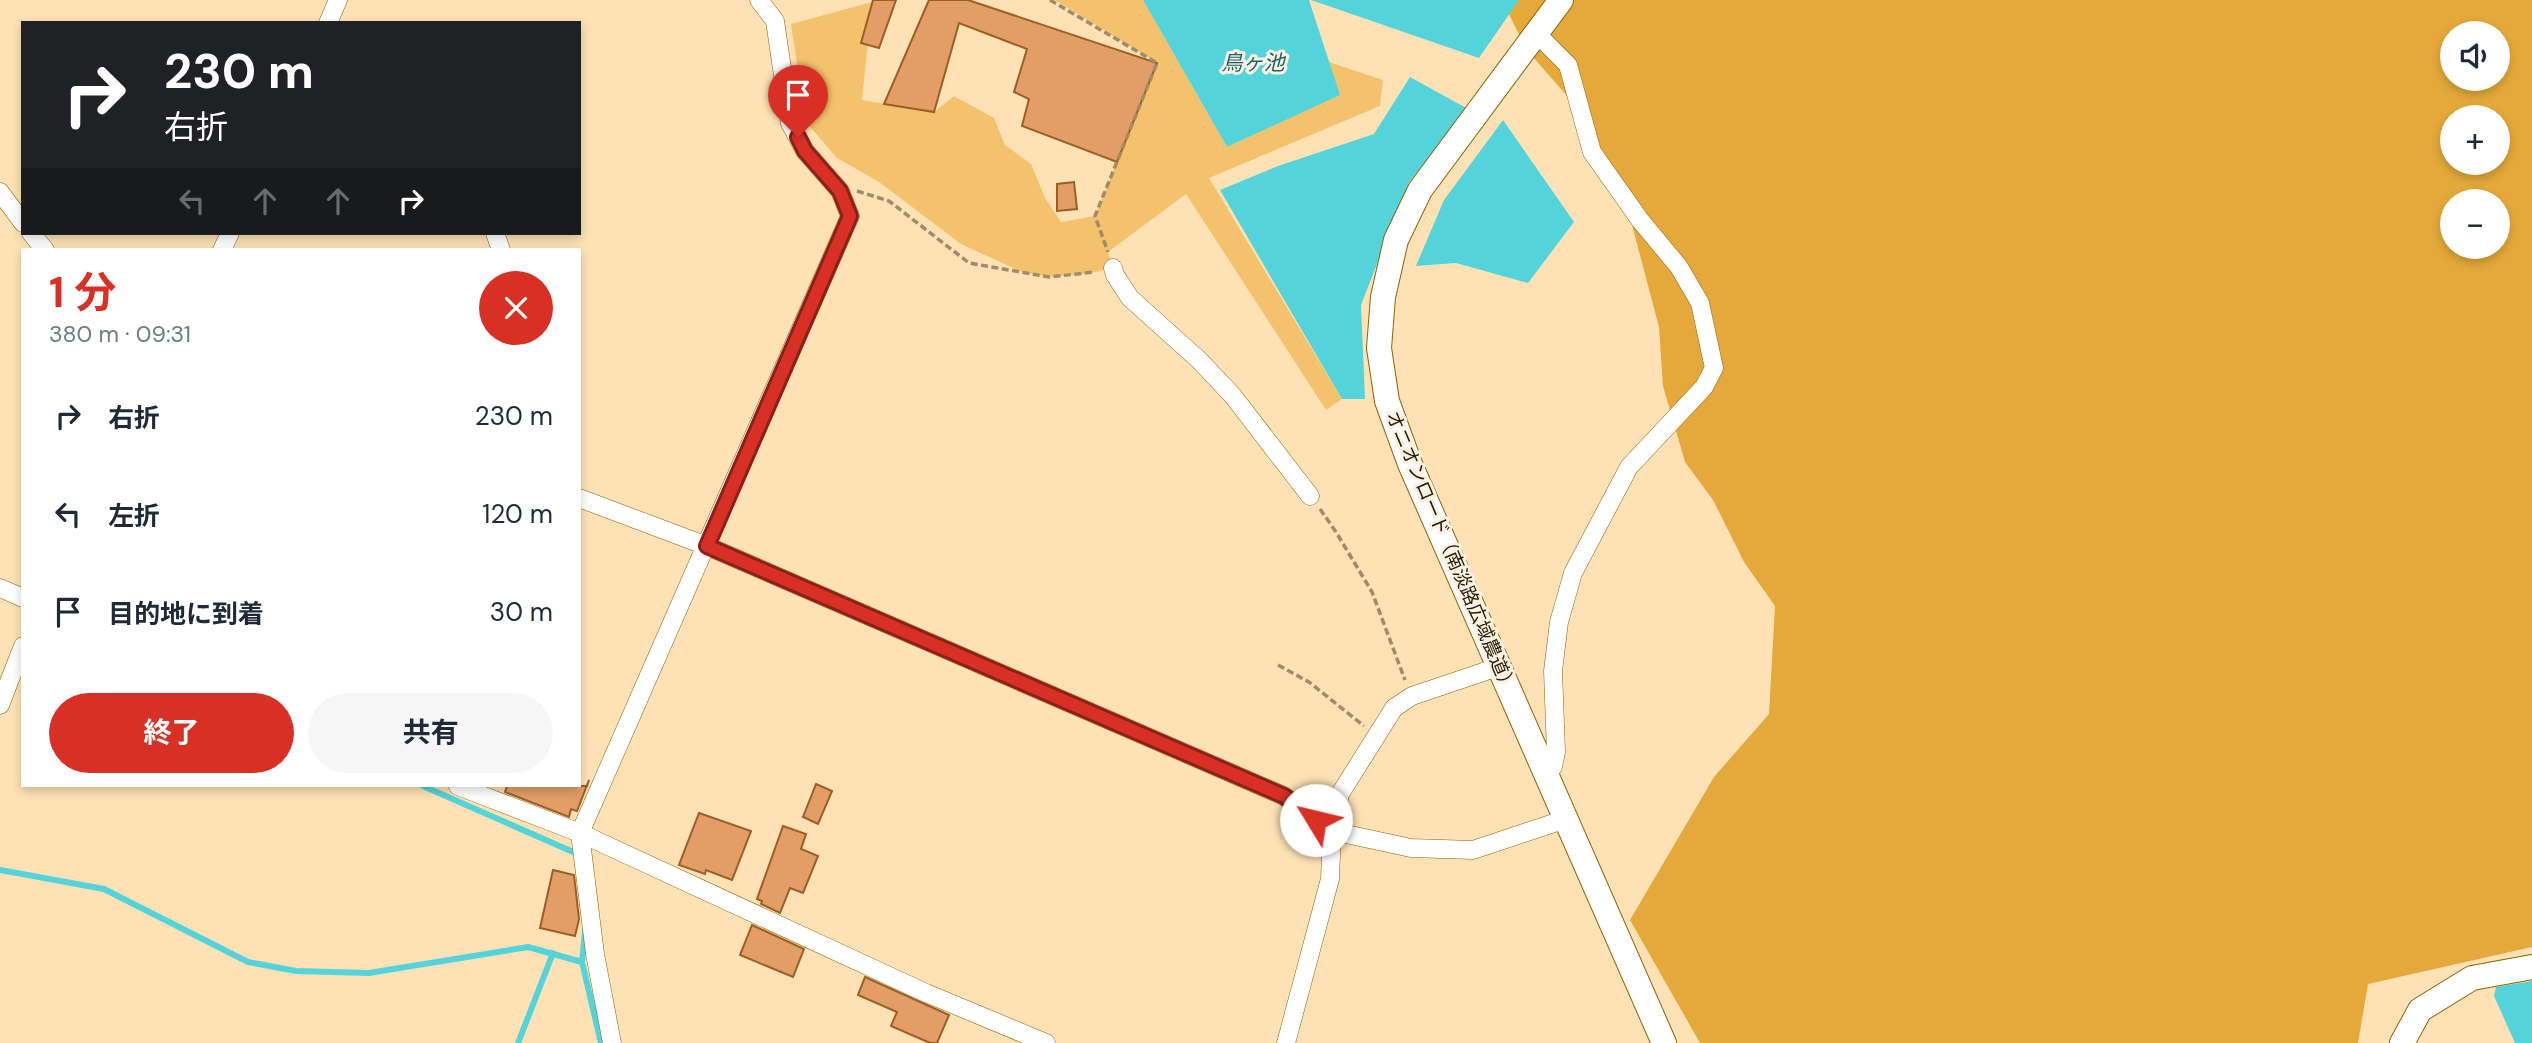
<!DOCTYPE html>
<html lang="ja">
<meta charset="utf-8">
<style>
:root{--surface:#fff;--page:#f6f6f7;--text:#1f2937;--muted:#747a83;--accent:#d93025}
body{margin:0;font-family:"DM Sans","Noto Sans JP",sans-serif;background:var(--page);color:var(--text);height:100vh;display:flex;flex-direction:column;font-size:26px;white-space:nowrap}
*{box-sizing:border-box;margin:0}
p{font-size:23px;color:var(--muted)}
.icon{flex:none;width:38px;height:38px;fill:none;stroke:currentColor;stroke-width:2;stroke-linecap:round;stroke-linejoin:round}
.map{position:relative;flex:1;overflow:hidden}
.sheet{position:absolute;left:21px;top:248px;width:560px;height:539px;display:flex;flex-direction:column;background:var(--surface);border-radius:0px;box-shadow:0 4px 10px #0003}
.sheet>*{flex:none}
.banner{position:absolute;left:21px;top:21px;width:560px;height:214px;border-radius:0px;box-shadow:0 4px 10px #0003;background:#202124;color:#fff;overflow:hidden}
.controls{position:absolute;left:2440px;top:21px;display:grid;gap:14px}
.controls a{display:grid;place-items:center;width:70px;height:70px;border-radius:50%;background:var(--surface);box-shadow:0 4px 10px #0003;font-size:35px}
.pin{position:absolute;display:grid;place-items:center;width:60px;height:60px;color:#fff;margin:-72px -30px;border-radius:50% 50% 50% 0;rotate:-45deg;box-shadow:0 0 7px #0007}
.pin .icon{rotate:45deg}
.me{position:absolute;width:77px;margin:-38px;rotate:306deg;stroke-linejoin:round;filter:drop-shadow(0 0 5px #0008)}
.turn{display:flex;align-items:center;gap:24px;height:147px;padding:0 28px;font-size:32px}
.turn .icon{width:91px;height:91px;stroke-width:2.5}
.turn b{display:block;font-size:49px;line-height:60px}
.lanes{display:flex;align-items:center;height:66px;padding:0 28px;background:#0003;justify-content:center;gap:35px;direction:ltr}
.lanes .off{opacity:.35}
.round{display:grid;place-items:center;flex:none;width:74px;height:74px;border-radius:37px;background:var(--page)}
.summary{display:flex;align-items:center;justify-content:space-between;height:119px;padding:0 28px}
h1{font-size:42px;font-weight:700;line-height:52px;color:var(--accent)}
.primary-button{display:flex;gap:14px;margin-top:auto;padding:14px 28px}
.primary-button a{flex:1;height:80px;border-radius:42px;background:var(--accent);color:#fff;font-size:28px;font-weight:700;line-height:80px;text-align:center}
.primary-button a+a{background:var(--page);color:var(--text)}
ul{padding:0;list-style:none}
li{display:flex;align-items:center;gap:21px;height:98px;padding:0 28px}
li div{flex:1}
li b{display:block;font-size:26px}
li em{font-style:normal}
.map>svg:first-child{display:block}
.green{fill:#f4c26c}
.forest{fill:#e4a93a;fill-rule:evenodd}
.water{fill:#54d4da}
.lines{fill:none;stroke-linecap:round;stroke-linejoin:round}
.stream{stroke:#54d4da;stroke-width:6}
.building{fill:#e29e66;stroke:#9d5e24;stroke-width:2}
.street-casing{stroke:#8d6303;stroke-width:19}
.secondary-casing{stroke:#8d6303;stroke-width:26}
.path{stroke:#a18b68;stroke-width:3.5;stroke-dasharray:7 3.5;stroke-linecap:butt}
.street{stroke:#fff;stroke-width:18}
.secondary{stroke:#fff;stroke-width:24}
.route-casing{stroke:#8d1f18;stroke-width:18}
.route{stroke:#d93025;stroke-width:12}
.labels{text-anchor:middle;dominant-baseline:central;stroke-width:6;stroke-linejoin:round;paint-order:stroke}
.street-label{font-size:19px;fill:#271a02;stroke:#fcf2e4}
.water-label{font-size:21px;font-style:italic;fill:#1a6164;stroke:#fcf2e4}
</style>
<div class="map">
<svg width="2532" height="1043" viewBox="0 0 2532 1043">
<rect width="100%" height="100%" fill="#fee2b5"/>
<polygon class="green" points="1055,0 1143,0 1227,147 1339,95 1329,62 1383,80 1380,106 1209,178 1342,399 1326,410 1186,194 1108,252 1113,268 1086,274 1049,277 1022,272 961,244 879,182 837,158 806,122 791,24 872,2 862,100 934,112 954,96 994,118 1005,145 1031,164 1045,198 1061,222 1095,216 1157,63"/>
<path class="forest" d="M1510,0h1022v947l-164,37 -10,59h-658l-70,-123 84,-143 55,-63 6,-108 -31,-44 -31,-62 -28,-38 -22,-76 -4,-59 -28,-106 -21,-59 -42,-65 -42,-48 -17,-35zM2452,33h45v46h-45zM2452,117h45v46h-45zM2452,201h45v46h-45z"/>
<g class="water">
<polygon points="1143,0 1309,0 1340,95 1227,147"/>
<polygon points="1311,0 1519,0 1479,58"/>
<polygon points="1410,77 1468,109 1409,182 1361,305 1365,399 1342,399 1220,190 1278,166 1374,134"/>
<polygon points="1503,120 1574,222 1528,283 1456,263 1416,266 1444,200"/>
<polygon points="2532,981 2532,1043 2515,1043 2494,996 2496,987"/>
</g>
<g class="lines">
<g class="stream">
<polyline points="423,786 580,855"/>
<polyline points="0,870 104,889 248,962 296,971 369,973 528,947 582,962"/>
<polyline points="585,932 582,962 601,1043"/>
<polyline points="518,1043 553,953"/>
</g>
</g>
<g class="building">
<polygon points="873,0 896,0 879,48 861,43"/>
<polygon points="929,0 968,0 1157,63 1117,162 1022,126 1029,99 1014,92 1027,49 959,23 934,112 884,104"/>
<polygon points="1074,182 1077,209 1057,211 1057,184"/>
<polygon points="589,780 577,811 571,809 569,817 505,792 507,786 587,786"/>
<polygon points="816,784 832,791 818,824 803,817"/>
<polygon points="699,813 751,831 732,880 706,870 705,874 679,865"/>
<polygon points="783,826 806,834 801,849 818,856 803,893 790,888 780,913 761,904 762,901 757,899"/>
<polygon points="553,870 574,875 579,919 575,936 540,928"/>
<polygon points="752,925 804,949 793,977 740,955"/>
<polygon points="865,977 949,1015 937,1043 930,1043 891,1026 897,1012 858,995"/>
</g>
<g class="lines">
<g class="street-casing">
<g id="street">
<polyline points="328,23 338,0"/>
<polyline points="1536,33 1568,65 1592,152 1640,220 1679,267 1700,303 1714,368 1704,387 1629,467 1573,573 1559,622 1553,671 1556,752 1553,767 1545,773"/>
<polyline points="0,192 23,223"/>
<polyline points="31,233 45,250"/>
<polyline points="495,233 501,250"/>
<polyline points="222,250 230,233"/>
<polyline points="1113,268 1115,275 1130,298 1199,360 1233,396 1310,496"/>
<polyline points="579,498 707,546 1284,796 1332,831 1411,848 1473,850 1566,819"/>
<polyline points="0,588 23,598"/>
<polyline points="0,705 23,646"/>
<polyline points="458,786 580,833 926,993 1046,1043"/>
<polyline points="612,1043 595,954 580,833 850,216 840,191 805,151 790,123 775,21 759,0"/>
<polyline points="1286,1043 1330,879 1332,831 1340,794 1394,708 1412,696 1498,667"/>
</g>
</g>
<g class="secondary-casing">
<g id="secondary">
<polyline points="1561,0 1420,190 1396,240 1383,297 1379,348 1387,401 1410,464 1664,1043"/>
<polyline points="2402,1043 2420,1010 2472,978 2532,967"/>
</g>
</g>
<g class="path">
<polyline points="1050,0 1157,63 1095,216 1108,252"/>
<polyline points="857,191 889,201 969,263 1049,277 1095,272"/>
<polyline points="1320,509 1336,532 1372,592 1405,680"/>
<polyline points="1278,665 1309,682 1364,726"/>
</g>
<use href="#street" class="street"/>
<use href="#secondary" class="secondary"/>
</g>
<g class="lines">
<g class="route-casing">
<polyline id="route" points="798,137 805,151 840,191 850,216 707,546 1284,796 1316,820"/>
</g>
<use href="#route" class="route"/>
</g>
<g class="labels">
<g class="street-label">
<text transform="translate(1451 552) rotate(67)">オニオンロード（南淡路広域農道）</text>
</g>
<g class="water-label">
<text x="1253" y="63">鳥ヶ池</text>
</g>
</g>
</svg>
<div class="controls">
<a><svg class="icon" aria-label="sound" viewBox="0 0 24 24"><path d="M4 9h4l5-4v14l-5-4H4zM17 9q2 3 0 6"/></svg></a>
<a>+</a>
<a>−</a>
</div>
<div class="pin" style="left:798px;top:137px;background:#d93025"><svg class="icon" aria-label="arrive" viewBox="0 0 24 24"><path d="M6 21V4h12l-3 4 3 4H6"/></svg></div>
<svg class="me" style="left:1316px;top:820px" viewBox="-20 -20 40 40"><circle r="19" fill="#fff"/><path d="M0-13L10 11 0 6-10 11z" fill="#d93025"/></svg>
<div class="banner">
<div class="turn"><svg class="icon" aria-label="right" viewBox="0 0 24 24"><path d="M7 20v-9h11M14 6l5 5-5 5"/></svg><div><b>230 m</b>右折</div></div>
<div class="lanes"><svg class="icon off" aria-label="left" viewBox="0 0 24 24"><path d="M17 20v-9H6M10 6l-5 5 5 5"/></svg><svg class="icon off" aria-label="ahead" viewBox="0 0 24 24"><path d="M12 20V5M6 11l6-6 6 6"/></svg><svg class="icon off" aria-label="ahead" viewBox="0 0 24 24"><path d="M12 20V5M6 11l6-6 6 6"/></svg><svg class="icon" aria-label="right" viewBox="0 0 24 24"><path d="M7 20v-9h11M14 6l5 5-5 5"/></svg></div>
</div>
<section class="sheet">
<div class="summary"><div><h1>1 分</h1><p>380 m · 09:31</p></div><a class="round" style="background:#d93025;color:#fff"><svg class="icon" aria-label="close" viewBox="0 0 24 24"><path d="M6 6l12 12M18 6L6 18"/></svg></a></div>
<ul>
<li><svg class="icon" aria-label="right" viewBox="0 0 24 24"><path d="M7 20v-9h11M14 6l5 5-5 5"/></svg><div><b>右折</b></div><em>230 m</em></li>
<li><svg class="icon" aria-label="left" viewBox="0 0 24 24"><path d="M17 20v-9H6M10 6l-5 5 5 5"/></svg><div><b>左折</b></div><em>120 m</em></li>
<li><svg class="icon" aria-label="arrive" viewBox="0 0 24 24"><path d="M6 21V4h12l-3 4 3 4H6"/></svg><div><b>目的地に到着</b></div><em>30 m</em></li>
</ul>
<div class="primary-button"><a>終了</a><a>共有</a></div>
</section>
</div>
